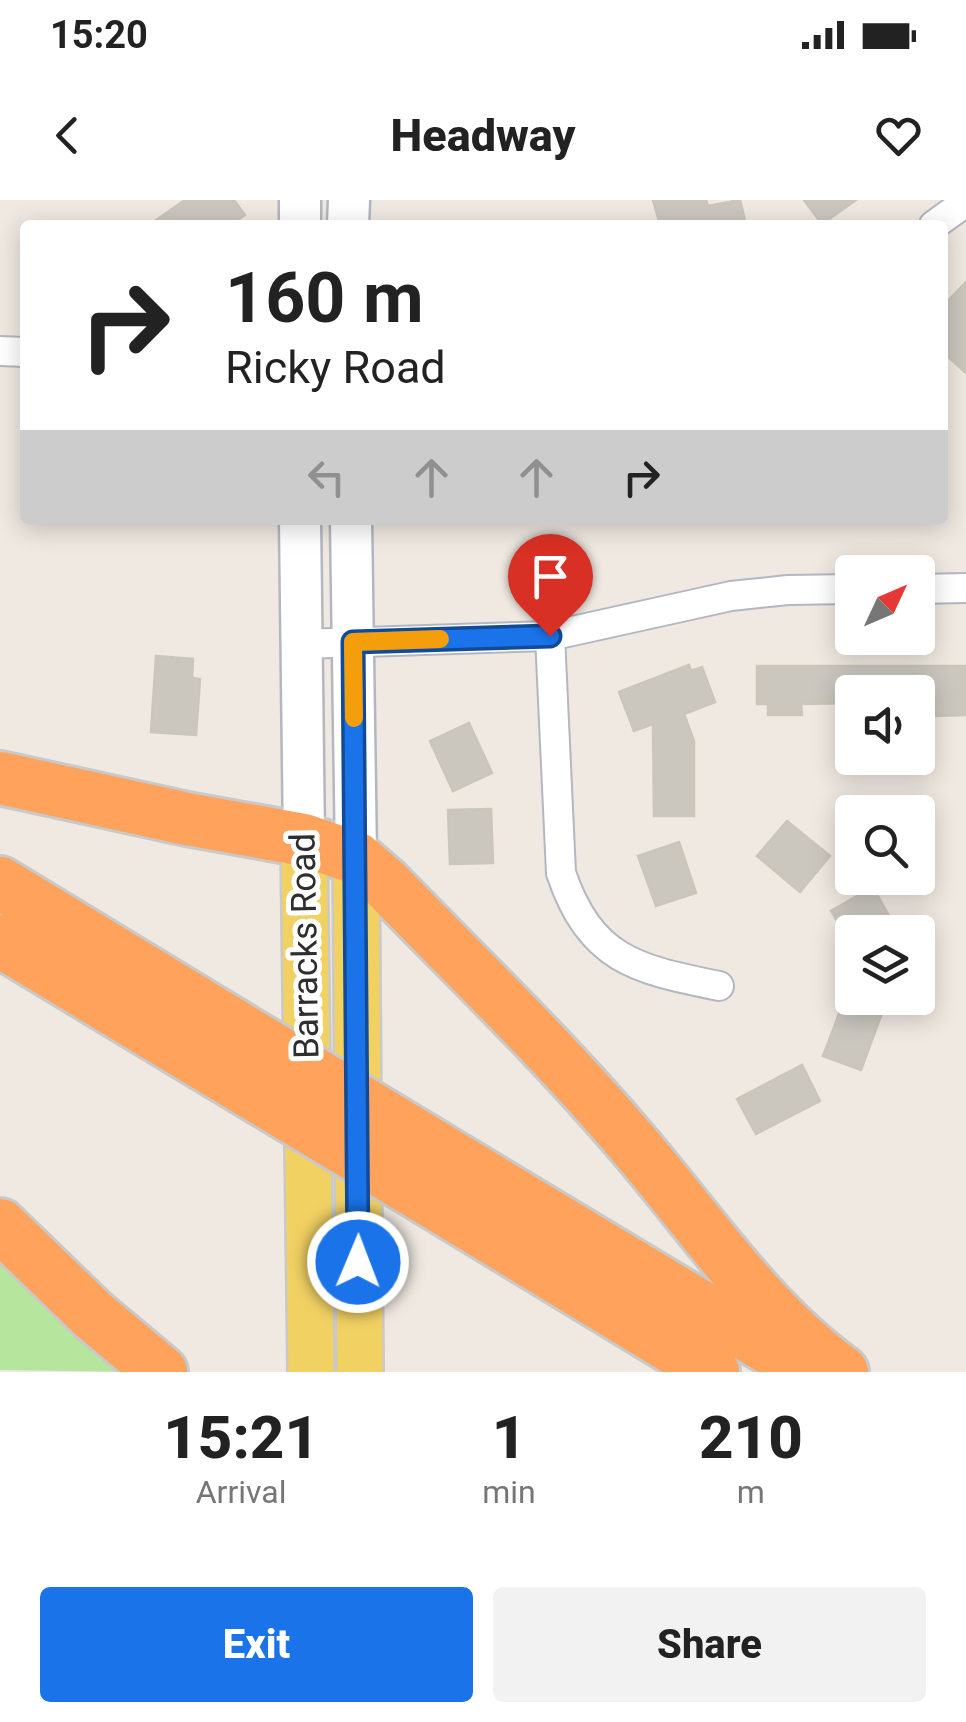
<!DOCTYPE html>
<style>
:root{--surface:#fff;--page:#f2f2f2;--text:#222;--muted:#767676;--accent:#1a73e8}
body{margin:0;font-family:Roboto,sans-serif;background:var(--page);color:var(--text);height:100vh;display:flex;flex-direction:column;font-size:38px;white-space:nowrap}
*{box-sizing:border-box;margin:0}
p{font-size:32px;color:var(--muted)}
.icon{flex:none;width:55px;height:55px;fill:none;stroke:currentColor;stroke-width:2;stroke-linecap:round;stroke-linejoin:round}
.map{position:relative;height:1172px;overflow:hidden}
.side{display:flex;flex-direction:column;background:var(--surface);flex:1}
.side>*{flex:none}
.banner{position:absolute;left:20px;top:20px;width:928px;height:305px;border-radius:10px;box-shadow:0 5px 25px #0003;background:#fff;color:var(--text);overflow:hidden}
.needle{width:65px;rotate:46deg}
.buttons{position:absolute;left:835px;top:355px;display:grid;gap:20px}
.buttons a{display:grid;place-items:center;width:100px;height:100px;border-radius:10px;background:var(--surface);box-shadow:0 5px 25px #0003;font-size:50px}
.pin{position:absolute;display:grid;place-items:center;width:85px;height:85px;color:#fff;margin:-102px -42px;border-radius:50% 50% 50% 0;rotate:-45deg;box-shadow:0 0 10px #0007}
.pin .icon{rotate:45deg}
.me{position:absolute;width:110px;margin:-55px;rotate:1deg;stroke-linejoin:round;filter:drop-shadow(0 0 8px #0008)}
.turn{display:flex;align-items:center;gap:35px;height:210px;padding:0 40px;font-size:45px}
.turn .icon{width:130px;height:130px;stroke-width:2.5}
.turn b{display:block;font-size:70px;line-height:85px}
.lanes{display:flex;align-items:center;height:95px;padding:0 40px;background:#0003;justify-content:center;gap:50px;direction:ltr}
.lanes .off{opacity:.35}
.eta{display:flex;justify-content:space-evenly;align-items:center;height:170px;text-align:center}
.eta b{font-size:60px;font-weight:800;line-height:70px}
.button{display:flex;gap:20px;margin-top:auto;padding:20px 40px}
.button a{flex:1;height:115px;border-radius:10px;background:var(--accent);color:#fff;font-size:40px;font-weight:800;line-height:115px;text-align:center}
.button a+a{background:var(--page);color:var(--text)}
.status{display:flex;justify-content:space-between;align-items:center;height:70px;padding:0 50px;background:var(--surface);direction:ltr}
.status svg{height:28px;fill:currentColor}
header{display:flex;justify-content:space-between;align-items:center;height:130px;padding:0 40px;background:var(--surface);font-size:45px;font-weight:800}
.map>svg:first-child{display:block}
.green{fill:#b6e59e}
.building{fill:#cbc7bf;stroke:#cbc5ba;stroke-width:2.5}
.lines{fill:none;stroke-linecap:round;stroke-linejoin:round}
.street-casing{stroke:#b4b7c1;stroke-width:32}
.secondary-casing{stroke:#b4b7c1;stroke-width:45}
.primary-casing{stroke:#c9c9c9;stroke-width:50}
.highway-casing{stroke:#c9c9c9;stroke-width:58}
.street{stroke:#fff;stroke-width:28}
.secondary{stroke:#fff;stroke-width:40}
.primary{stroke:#f2d163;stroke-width:45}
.highway{stroke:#ffa35c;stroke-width:52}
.highway-bridge-casing{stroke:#c9c9c9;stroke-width:58;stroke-linecap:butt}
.highway-bridge{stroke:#ffa35c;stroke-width:52}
.route-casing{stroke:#114b97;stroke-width:25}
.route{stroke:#1a73e8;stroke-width:18}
.slow{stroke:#f59e0b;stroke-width:18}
.labels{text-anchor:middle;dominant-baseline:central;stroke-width:10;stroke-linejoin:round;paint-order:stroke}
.street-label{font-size:35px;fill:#2e2e2e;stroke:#fff}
</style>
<div class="status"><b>15:20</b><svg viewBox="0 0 49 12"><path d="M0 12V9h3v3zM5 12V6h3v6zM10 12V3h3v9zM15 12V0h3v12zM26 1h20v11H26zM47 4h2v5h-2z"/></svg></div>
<header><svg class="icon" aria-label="back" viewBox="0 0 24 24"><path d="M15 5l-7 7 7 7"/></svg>Headway<svg class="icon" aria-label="heart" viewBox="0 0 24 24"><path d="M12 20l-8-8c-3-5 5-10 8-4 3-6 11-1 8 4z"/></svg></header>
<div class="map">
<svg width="966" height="1172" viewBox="0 0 966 1172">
<rect width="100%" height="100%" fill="#efe9e1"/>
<polygon class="green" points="0,1035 138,1172 0,1170"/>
<g class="building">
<polygon points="185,0 234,0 245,15 230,25 149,25"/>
<polygon points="653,0 706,0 708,6 740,0 746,25 660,25"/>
<polygon points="804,0 856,0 822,24"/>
<polygon points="966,82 966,173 942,151 942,107"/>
<polygon points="156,456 193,459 192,478 200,479 196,535 151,532"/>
<polygon points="689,465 691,471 702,467 715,502 684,514 694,541 694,616 654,616 653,524 634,531 619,492"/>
<polygon points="757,466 966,466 966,515 935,516 935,502 929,503 929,492 852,492 852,503 801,504 802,515 768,515 768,504 757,504"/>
<polygon points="469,523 492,573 453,591 430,541"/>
<polygon points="491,609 493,663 450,664 448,610"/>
<polygon points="787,621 830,656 800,692 757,656"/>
<polygon points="679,642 696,693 656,706 638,656"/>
<polygon points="873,687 898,732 844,732 831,711"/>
<polygon points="845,798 873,798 886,802 861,870 823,856"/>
<polygon points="802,865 820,901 756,934 737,899"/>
</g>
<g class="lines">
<g class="street-casing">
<g id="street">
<polyline points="934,25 966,2"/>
<polyline points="0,151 25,152"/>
<polyline points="918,389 966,388"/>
<path d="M550,436l11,237c30,88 76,96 158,113"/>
<polyline points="302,444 550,436 731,396 788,390 852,389"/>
</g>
</g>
<g class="secondary-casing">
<g id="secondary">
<polyline points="300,25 300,0"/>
<polyline points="348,25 349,0"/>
<polyline points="300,320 304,640"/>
<polyline points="351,320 356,658"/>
</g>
</g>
<g class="primary-casing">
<g id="primary">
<polyline points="304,640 311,1172"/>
<polyline points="356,658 360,1172"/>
</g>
</g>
<g class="highway-casing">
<g id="highway">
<path d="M0,578l187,41 117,21 52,18 29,25c82,84 166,165 242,254 70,80 128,172 215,235"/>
<polyline points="0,683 232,824"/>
<polyline points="0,741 217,872"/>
<polyline points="442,951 799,1166"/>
<polyline points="428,999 713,1172"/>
<polyline points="0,1025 93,1115 161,1172"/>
</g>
</g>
<use href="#street" class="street"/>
<use href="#secondary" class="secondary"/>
<use href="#primary" class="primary"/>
<use href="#highway" class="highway"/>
<g class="highway-bridge-casing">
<g id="highway-bridge">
<polyline points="232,824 442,951"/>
<polyline points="217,872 428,999"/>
</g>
</g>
<use href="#highway-bridge" class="highway-bridge"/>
</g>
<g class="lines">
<g class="route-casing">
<polyline id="route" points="358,1062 353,442 550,436"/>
</g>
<use href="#route" class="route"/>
<polyline class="slow" points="354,518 353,442 440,439"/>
</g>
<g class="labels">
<g class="street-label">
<text transform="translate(305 746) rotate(-91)">Barracks Road</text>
</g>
</g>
</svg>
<div class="buttons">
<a><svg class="needle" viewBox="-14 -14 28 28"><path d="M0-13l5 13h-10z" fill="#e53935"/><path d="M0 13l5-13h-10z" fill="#767676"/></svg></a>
<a><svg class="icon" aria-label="sound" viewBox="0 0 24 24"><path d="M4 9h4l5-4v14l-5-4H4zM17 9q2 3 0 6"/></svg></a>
<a><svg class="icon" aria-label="search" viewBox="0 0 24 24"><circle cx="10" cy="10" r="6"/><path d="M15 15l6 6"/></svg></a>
<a><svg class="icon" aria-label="layers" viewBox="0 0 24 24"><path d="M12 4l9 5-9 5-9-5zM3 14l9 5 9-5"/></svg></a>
</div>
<div class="pin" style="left:550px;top:436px;background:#d93025"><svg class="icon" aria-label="arrive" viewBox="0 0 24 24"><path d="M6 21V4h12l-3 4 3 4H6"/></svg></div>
<svg class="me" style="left:358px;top:1062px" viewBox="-20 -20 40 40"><circle r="17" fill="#1a73e8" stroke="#fff" stroke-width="3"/><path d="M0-11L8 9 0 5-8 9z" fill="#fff"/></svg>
<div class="banner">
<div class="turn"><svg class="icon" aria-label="right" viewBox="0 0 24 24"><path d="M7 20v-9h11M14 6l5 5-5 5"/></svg><div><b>160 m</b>Ricky Road</div></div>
<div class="lanes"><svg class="icon off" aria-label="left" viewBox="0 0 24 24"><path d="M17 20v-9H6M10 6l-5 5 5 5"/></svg><svg class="icon off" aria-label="ahead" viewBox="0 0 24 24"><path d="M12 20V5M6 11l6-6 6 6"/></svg><svg class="icon off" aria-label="ahead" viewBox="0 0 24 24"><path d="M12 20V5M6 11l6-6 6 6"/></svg><svg class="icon" aria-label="right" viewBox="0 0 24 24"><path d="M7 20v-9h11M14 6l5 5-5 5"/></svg></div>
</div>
</div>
<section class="side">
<div class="eta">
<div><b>15:21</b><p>Arrival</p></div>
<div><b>1</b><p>min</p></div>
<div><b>210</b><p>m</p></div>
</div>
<div class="button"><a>Exit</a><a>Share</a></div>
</section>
